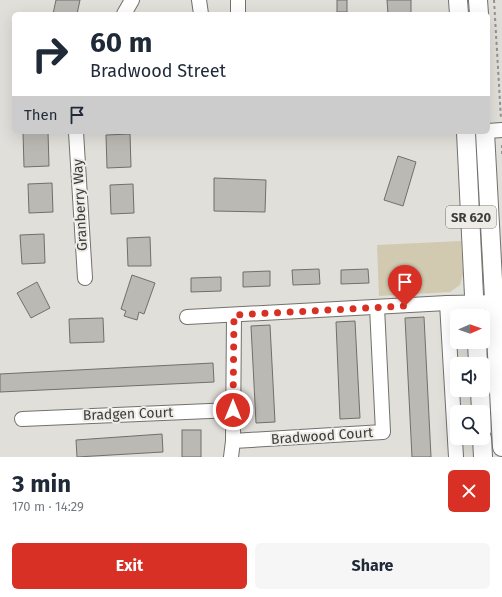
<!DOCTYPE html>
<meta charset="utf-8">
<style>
:root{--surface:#fff;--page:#f6f6f7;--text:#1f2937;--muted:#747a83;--accent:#d93025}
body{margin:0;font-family:"Fira Sans",sans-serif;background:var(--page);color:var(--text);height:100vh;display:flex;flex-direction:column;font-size:15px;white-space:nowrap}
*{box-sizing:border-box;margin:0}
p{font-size:13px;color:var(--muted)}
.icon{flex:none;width:22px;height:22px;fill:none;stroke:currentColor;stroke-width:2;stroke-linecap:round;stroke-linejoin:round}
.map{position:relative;height:457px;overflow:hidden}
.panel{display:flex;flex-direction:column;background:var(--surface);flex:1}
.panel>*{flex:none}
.banner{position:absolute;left:12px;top:12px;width:478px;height:122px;border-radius:6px;box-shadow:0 4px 16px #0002;background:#fff;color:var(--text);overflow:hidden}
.needle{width:26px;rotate:88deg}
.buttons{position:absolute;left:450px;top:309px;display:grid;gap:8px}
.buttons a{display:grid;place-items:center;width:40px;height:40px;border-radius:6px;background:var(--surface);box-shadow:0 4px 16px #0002;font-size:20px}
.pin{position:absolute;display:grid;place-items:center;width:34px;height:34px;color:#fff;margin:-41px -17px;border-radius:50% 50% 50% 0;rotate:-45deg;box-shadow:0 0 4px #0007}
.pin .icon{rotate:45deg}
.me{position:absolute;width:44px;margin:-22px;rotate:0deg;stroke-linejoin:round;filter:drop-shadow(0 0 3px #0008)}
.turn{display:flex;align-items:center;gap:14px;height:84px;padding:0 12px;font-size:18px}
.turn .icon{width:52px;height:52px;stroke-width:2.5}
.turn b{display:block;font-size:28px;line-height:34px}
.then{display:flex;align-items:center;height:38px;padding:0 12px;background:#0003;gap:8px;font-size:15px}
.round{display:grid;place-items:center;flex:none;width:42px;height:42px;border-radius:6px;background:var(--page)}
.summary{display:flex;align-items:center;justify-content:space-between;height:68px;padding:0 12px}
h1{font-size:24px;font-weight:700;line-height:30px}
.primary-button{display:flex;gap:8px;margin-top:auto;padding:8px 12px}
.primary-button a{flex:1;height:46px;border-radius:6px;background:var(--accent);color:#fff;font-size:16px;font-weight:700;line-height:46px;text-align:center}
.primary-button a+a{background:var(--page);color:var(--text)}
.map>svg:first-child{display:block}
.green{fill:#d2c9b1}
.building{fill:#bbb9b4;stroke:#716f6b}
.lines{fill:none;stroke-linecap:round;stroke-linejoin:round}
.minor-casing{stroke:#72716c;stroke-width:16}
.major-casing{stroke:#72716c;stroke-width:20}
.path{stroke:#94928e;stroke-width:2;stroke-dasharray:3 3;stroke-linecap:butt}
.minor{stroke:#fff;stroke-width:14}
.major{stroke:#fff;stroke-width:18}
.route{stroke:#d93025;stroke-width:7;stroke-dasharray:0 12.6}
.labels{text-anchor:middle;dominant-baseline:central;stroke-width:4;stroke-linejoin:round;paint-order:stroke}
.shield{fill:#eeece7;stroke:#72716e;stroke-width:1}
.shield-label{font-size:13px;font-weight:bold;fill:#3d3c3a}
.street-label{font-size:14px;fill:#3d3c3a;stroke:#eeece7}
</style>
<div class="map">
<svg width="502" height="457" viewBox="0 0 502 457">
<rect width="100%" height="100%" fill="#e1dfda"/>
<polygon class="green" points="461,241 463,274 460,285 450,292 379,296 377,245"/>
<g class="building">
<polygon points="56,0 80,0 77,14 53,14"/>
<rect x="337" y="0" width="10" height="12"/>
<polygon points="387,0 411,0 411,14 388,14"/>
<polygon points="23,132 48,132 49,166 24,167"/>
<polygon points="130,134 131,167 107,168 106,135"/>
<polygon points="398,156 416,162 403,206 384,200"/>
<polygon points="214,178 266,180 265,212 214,211"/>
<polygon points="52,183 53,212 29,213 28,184"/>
<polygon points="133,184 134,213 111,214 110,185"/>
<polygon points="44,234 45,263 22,264 20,235"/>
<polygon points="150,237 151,266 128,266 127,238"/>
<polygon points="319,269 320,284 293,285 292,270"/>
<polygon points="368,269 369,283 341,284 341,270"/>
<polygon points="270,271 270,286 243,287 243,272"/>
<polygon points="132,275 155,283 144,314 139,312 137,320 124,316 126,311 121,309"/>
<polygon points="221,277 221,291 191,292 191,278"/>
<polygon points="37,282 50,308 31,318 17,293"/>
<polygon points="424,317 431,457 412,457 405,318"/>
<polygon points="103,318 104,342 70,343 69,319"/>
<polygon points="355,321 360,418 340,419 336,322"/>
<polygon points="270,325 275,422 256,423 251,326"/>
<polygon points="213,363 214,382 0,392 0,374"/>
<rect x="182" y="430" width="19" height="27"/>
<polygon points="162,434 163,452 77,457 76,440"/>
</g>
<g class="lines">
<g class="minor-casing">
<g id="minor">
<polyline points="199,0 201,14"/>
<polyline points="238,0 238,14"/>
<polyline points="124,14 132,0"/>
<polyline points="488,131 502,130"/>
<polyline points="76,132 85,278"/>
<polyline points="447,303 456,457"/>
<polyline points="187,317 447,303 502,302"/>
<polyline points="22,419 233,410"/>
<polyline points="233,441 383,432 377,307"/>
<polyline points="231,457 233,441 234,315"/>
</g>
</g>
<g class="major-casing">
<g id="major">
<polyline points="458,0 459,14"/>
<polyline points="478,0 479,14"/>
<polyline points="466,132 475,316"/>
<polyline points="485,132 502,447"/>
<polyline points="477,342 478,364"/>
<polyline points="480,390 481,412"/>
<polyline points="482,438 483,457"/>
</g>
</g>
<g class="path">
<polyline points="494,0 501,119"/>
<polyline points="502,145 502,156"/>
</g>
<use href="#minor" class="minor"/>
<use href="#major" class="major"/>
</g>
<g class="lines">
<polyline class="route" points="233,410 234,315 405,306"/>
</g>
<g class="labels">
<rect class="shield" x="446" y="206" width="50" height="22" rx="3"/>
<g class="shield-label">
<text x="471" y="217">SR 620</text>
</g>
<g class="street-label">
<text transform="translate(80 205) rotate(-93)">Granberry Way</text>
<text transform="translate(128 414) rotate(-2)">Bradgen Court</text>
<text transform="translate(322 436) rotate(-4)">Bradwood Court</text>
</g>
</g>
</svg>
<div class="buttons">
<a><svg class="needle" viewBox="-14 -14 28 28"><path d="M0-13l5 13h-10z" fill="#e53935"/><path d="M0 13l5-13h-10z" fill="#747a83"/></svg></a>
<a><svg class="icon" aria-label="sound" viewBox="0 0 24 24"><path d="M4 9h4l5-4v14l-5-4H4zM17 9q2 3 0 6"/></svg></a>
<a><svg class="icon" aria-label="search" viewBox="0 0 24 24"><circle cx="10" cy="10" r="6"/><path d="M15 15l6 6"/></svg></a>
</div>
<div class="pin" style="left:405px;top:306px;background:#d93025"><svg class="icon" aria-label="arrive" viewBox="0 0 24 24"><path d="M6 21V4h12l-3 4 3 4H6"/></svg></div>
<svg class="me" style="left:233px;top:410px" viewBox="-20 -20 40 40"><circle r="17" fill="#d93025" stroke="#fff" stroke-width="3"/><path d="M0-11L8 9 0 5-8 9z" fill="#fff"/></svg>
<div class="banner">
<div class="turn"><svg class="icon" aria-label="right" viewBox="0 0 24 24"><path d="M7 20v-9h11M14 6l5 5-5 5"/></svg><div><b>60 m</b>Bradwood Street</div></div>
<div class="then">Then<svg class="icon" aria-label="arrive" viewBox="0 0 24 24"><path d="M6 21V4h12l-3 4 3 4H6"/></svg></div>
</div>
</div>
<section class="panel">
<div class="summary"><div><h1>3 min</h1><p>170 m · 14:29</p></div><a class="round" style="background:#d93025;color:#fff"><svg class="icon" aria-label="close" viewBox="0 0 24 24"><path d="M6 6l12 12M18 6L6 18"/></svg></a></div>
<div class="primary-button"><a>Exit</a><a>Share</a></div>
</section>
